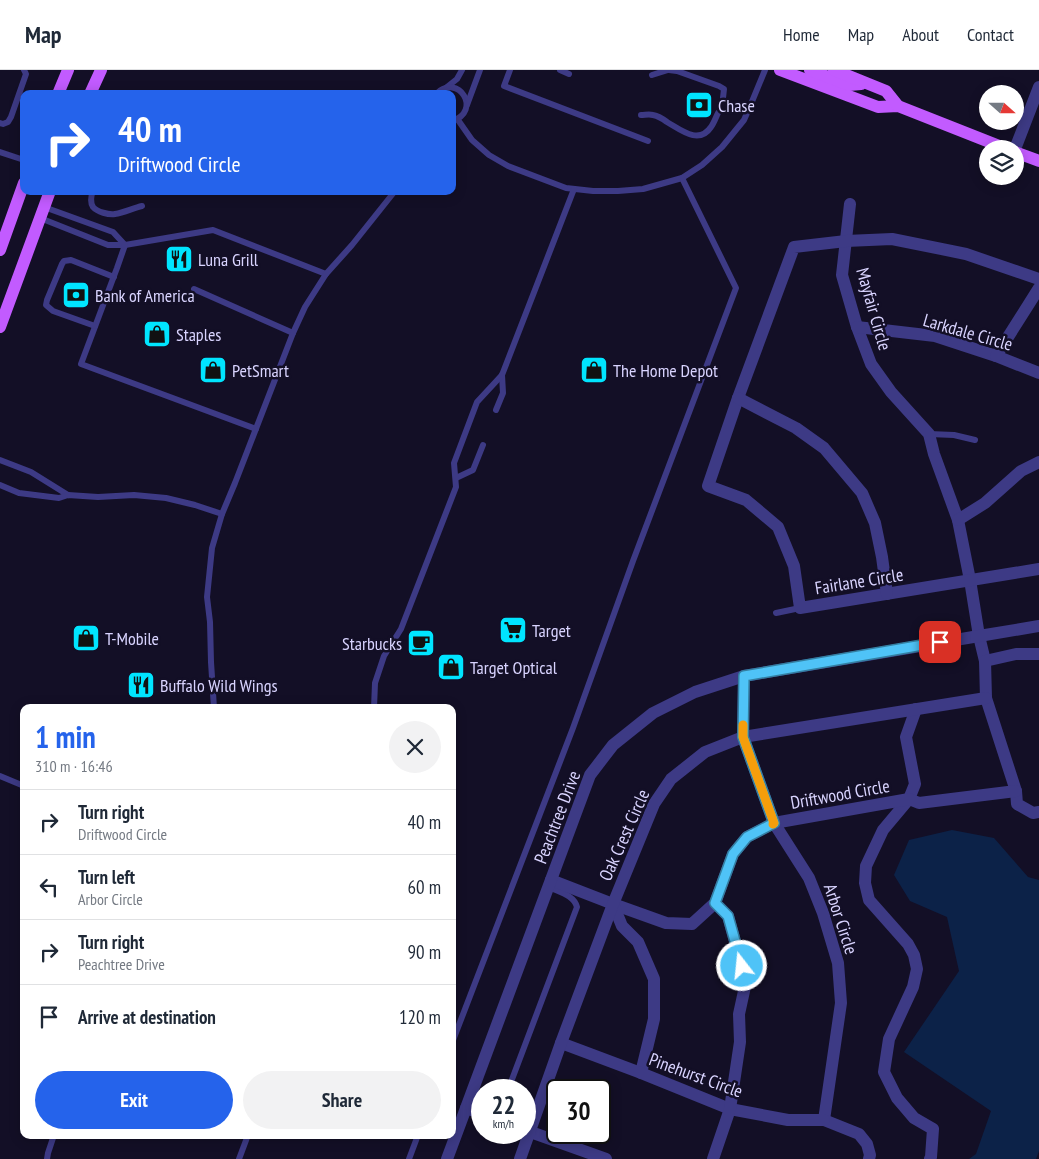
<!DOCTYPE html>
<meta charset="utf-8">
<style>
:root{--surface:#fff;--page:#f2f2f3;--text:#1f2937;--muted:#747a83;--line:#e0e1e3;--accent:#2563eb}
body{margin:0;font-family:"PT Sans Narrow",sans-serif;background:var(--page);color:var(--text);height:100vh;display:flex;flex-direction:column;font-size:19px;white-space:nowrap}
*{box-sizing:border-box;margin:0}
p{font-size:16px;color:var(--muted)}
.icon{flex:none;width:28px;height:28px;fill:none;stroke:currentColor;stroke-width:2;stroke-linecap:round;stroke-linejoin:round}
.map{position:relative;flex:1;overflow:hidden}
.drawer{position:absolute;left:20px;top:634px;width:436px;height:435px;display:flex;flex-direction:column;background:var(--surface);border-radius:10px;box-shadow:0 2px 12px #0003}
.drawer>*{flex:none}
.hud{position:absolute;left:20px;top:20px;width:436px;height:105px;border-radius:10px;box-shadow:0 2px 12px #0003;background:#2563eb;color:#fff;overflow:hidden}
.needle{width:32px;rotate:111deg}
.tools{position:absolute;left:979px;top:15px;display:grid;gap:10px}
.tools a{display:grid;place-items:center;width:45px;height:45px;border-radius:50%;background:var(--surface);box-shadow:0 2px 12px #0003;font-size:25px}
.speed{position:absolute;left:471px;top:1009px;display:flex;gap:10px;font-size:25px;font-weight:700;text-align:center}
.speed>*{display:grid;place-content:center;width:65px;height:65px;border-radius:50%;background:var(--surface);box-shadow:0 2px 12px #0003;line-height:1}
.speed small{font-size:12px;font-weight:400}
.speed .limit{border:2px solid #111;border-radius:8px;background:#fff;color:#111}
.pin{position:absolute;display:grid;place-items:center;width:42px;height:42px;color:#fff;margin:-21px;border-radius:10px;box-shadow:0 2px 8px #0006}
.me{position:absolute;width:55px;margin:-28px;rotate:344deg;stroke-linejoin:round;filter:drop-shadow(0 0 4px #0008)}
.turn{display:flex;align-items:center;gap:18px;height:105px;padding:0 15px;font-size:22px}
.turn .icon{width:65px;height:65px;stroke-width:2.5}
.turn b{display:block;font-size:35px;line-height:42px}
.round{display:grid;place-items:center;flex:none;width:52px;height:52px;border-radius:26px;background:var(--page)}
.overview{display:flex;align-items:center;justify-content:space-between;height:85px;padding:0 15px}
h1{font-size:30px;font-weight:700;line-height:38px;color:var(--accent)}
.primary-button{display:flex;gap:10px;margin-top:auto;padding:10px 15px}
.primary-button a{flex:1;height:58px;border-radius:30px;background:var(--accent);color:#fff;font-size:20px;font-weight:700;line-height:58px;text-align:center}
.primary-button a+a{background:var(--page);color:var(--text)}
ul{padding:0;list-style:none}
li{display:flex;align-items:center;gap:15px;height:65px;padding:0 15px;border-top:1px solid var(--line)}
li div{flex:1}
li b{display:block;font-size:19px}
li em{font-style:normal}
header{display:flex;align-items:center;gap:30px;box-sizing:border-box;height:70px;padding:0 25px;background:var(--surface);border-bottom:1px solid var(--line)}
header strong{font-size:24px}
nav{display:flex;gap:28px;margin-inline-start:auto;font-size:18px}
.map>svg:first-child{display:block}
.water{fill:#0c2248}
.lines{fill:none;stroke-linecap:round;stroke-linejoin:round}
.service{stroke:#3d3a85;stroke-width:6}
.minor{stroke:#3d3a85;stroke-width:12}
.primary{stroke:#c25bff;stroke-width:12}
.route-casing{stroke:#337fa1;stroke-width:12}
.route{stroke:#4fc3f7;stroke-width:9}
.slow{stroke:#f59e0b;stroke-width:9}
.labels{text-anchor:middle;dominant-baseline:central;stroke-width:5;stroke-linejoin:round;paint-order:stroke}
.poi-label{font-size:18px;fill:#d9d4ff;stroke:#130f26;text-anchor:start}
.street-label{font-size:18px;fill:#d9d4ff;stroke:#130f26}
</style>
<header>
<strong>Map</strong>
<nav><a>Home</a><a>Map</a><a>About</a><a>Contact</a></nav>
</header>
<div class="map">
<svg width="1039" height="1089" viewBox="0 0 1039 1089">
<rect width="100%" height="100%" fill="#130f26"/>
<polygon class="water" points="952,760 994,768 1028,807 1039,810 1039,1081 1036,1089 969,1089 976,1084 991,1041 904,982 959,901 947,847 910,831 894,805 909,770"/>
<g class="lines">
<g class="service">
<polyline points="510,0 504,16 648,71"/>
<polyline points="560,0 569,4"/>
<polyline points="669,0 677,1 719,16 724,19 723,28"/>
<polyline points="652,5 668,0"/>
<polyline points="447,17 457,9 462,0"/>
<path d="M436,24c22,-22 47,17 16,27"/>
<polyline points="467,35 480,0"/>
<path d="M641,45c4,0 8,-1 12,0 5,1 10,4 14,7 14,8 32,23 44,5 3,-4 5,-10 7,-14"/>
<polyline points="458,50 472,70 489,85 508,96 566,118 593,121 618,121 643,119 682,108 702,95 722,77 744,50 751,34 765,0"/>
<polyline points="0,53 3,54 8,52 11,47 26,4 24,0"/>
<polyline points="0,82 24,90"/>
<path d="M93,121c-2,5 -3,11 0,16 4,5 16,8 22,7 9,-1 18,-6 27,-8"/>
<polyline points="44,137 113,162 125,175"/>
<polyline points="40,148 108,175 125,175 213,160 326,204"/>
<polyline points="125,175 117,198 81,294 256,359"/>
<polyline points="194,219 293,263"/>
<polyline points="95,256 53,241 46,235 47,230 62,194 64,191 71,190 114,207"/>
<polyline points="496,340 503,323 502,305"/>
<polyline points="929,364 954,365 975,370"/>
<polyline points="0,390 31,402 68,425"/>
<polyline points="456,408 473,400 483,375"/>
<polyline points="0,415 19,423 59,428 68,425 98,427 134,425 166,428 195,435 222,444"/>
<polyline points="776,543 800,538"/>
<polyline points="214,638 211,592 210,552 207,527 212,478 222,444 235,413 293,263 305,237 326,204 352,175 395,121"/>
<polyline points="374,638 375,613 384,586 401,559 456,417 454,393 477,332 502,305 574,119"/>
<polyline points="0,706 24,716"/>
<polyline points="452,973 573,658 633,491 736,218 682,108"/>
<path d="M508,1020l69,-183c-3,-12 -18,-15 -28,-20"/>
<polyline points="47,1089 48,1083 54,1065"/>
<polyline points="239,1089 248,1065"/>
<polyline points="409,1089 418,1065"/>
</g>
<g class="minor">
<polyline points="1015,79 1039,17"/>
<polyline points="850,134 842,205 857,257 871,294 891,322 929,364 934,384 958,450 970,510 979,566 985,591"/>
<polyline points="1039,209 966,184 892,169 846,171 794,177 738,328 708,416 746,430 778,457 794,496 800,538 1039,499"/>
<polyline points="857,257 935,266 996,286 1039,303"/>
<polyline points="996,286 1039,218"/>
<polyline points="738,328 796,358 824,378 862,423 875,453 882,487 887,524"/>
<polyline points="958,450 985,433 1021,401 1039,392"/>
<polyline points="1039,584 1016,584 985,591 986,628 1016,721 1017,734 1033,743 1039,742"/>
<polyline points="744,606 743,667 774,753 809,808 823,843 838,893 841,933 824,1050 859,1064 867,1074 870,1085 869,1089"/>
<polyline points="916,639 906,667 915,714 909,729 883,760 866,796 865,813 869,830 908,874 914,885 917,899 913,917 889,969 884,1002 897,1028 914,1048 933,1059 931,1087 930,1089"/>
<polyline points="551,810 613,834 666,853 692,854 715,833 733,784 747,767 774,753 909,729 919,733 1016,721"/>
<polyline points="613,834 622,856 638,872 654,909 654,949 641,1003"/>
<polyline points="561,973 641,1003 730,1039 788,1050 824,1050"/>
<polyline points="466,1038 482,1044"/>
<polyline points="525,1060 606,1089"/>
<polyline points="447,1089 590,705 613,675 653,643 695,622 744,606 979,566 1039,556"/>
<polyline points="520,1089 561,973 613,834 654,734 671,709 705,682 743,667 986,628"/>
<polyline points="713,1089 730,1039 740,972 739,944 746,912 728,846 715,833"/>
</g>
<g class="primary">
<polyline points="780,0 878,37 898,36 1007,79"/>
<polyline points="810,0 849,15 861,14"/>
<polyline points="834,0 886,21 898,36"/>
<polyline points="58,24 68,0"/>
<polyline points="90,24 101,0"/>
<polyline points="1015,82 1039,91"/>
<polyline points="0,180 24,113"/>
<polyline points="0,257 50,121"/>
</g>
</g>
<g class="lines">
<g class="route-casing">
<polyline id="route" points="742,896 728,846 715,833 733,784 747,767 774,753 743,667 744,606 940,572"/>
</g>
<use href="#route" class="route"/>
<polyline class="slow" points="743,655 743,667 774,753 773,754"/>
</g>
<defs>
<g id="bank-square" transform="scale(1.4375)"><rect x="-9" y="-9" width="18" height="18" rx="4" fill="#00e5ff" stroke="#130f26"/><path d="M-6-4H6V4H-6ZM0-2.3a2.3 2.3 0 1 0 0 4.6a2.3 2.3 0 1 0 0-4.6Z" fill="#111"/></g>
<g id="restaurant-square" transform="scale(1.4375)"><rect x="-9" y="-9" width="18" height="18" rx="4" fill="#00e5ff" stroke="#130f26"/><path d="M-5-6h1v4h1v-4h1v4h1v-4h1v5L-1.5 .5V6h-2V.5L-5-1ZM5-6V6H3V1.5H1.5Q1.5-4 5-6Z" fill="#111"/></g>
<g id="shop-square" transform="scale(1.4375)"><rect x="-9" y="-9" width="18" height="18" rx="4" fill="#00e5ff" stroke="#130f26"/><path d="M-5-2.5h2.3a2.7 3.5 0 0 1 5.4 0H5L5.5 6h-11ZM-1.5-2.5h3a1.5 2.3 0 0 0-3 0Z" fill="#111"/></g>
<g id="supermarket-square" transform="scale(1.4375)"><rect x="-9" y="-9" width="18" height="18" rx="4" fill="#00e5ff" stroke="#130f26"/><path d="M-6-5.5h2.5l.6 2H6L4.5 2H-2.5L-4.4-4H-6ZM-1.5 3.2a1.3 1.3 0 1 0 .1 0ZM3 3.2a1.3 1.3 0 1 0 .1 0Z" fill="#111"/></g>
<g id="cafe-square" transform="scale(1.4375)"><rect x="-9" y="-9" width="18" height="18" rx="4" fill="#00e5ff" stroke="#130f26"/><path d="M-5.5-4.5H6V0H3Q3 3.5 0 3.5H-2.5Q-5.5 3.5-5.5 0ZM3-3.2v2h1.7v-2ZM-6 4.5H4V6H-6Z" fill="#111"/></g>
</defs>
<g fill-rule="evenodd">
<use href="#bank-square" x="699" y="35"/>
<use href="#restaurant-square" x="179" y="189"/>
<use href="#bank-square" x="76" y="225"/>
<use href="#shop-square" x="157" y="264"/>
<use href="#shop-square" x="213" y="300"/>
<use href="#shop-square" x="594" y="300"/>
<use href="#supermarket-square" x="513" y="560"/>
<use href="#shop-square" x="86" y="568"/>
<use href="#cafe-square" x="421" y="573"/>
<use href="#shop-square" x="451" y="597"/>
<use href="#restaurant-square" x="141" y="615"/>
</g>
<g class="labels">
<g class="poi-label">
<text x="718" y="35">Chase</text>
<text x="198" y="189">Luna Grill</text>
<text x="95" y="225">Bank of America</text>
<text x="176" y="264">Staples</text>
<text x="232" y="300">PetSmart</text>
<text x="613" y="300">The Home Depot</text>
<text x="532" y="560">Target</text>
<text x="105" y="568">T-Mobile</text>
<text x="402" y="573" text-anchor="end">Starbucks</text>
<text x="470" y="597">Target Optical</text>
<text x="160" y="615">Buffalo Wild Wings</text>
</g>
<g class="street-label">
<text transform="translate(874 239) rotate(74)">Mayfair Circle</text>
<text transform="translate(968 262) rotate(16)">Larkdale Circle</text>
<text transform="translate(859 511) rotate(-9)">Fairlane Circle</text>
<text transform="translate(840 724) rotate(-10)">Driftwood Circle</text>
<text transform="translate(557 747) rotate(-69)">Peachtree Drive</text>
<text transform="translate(624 765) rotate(-66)">Oak Crest Circle</text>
<text transform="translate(841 849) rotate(72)">Arbor Circle</text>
<text transform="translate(696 1005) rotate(20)">Pinehurst Circle</text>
</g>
</g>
</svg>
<div class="tools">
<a><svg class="needle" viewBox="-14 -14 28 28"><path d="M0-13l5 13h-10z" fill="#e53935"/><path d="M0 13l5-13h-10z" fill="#747a83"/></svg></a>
<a><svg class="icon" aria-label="layers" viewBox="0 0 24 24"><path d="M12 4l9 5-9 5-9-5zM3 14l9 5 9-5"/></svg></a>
</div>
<div class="speed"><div>22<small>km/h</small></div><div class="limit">30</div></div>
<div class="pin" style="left:940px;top:572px;background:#d93025"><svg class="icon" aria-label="arrive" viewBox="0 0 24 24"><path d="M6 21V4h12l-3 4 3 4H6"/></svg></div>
<svg class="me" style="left:742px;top:896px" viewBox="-20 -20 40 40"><circle r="17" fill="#4fc3f7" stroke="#fff" stroke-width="3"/><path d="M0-11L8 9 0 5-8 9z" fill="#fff"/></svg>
<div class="hud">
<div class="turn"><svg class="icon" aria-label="right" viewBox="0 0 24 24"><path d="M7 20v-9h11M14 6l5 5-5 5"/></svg><div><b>40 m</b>Driftwood Circle</div></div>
</div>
<section class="drawer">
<div class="overview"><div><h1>1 min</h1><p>310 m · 16:46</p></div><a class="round"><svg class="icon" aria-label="close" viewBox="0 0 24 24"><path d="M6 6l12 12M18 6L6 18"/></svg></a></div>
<ul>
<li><svg class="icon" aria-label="right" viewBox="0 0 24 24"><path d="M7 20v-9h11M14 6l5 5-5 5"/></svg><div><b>Turn right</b><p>Driftwood Circle</p></div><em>40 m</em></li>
<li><svg class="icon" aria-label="left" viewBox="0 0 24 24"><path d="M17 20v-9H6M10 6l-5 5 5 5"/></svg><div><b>Turn left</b><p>Arbor Circle</p></div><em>60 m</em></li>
<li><svg class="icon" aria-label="right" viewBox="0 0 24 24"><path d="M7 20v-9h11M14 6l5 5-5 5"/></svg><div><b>Turn right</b><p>Peachtree Drive</p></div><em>90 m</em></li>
<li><svg class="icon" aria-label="arrive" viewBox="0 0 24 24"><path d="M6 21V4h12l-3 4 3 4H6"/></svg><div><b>Arrive at destination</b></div><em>120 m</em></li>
</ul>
<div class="primary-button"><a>Exit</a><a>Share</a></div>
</section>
</div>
